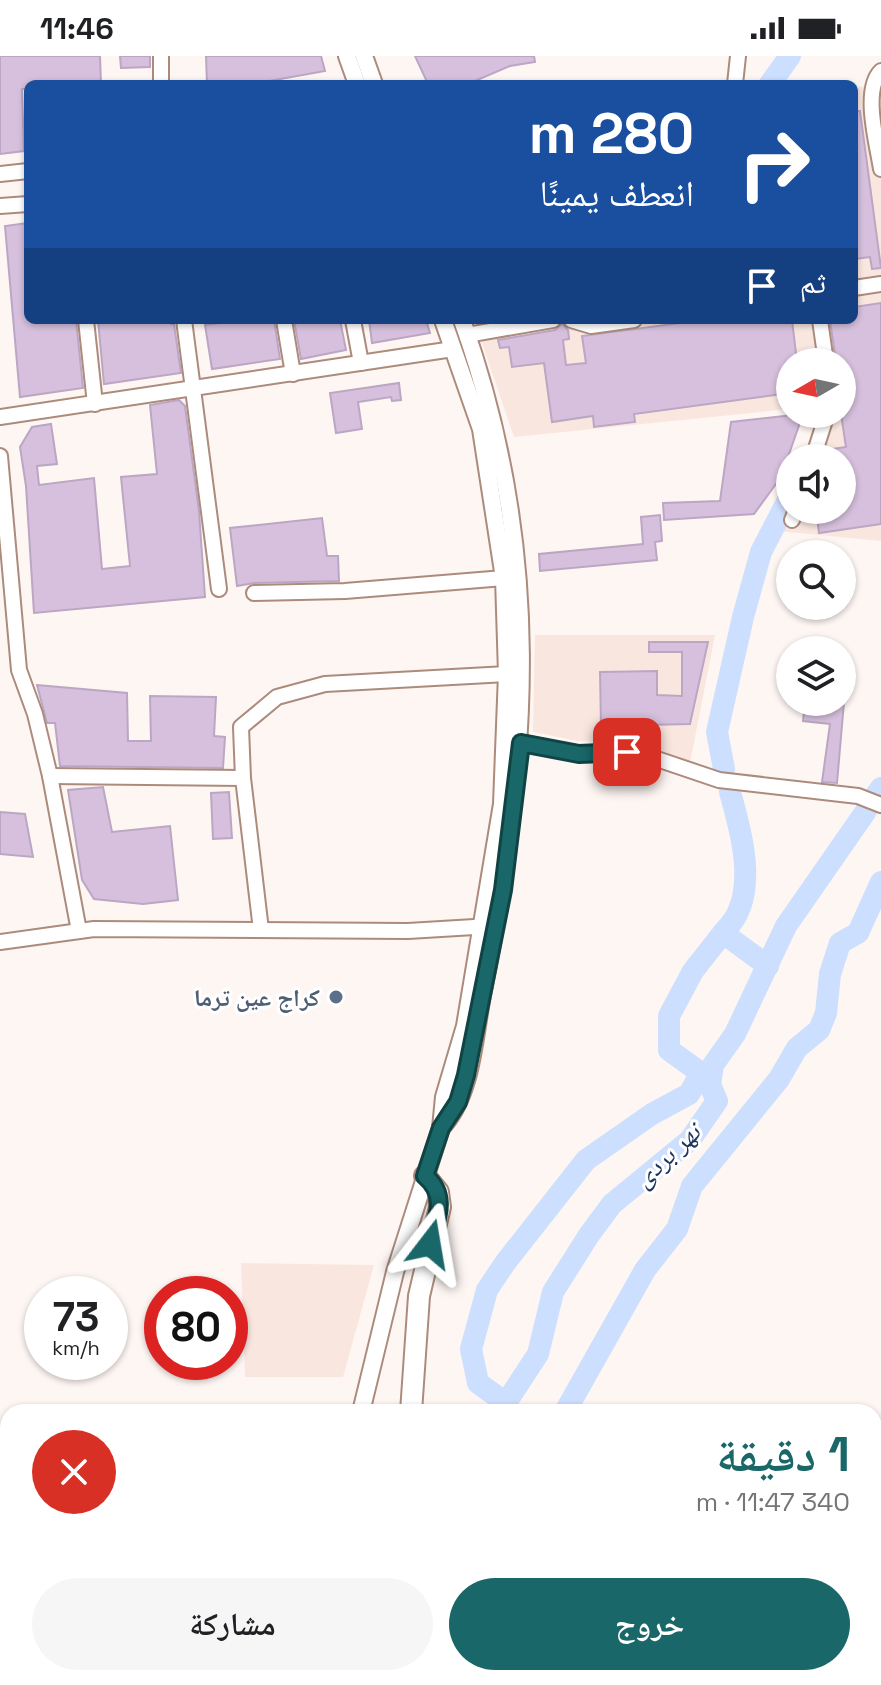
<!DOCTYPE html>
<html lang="ar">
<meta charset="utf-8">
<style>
:root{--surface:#fff;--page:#f6f6f6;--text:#202124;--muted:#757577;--accent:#196768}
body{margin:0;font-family:"Space Grotesk","Noto Naskh Arabic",sans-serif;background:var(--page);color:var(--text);direction:rtl;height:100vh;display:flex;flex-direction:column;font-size:30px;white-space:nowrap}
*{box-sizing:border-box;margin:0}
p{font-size:26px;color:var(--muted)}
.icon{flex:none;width:44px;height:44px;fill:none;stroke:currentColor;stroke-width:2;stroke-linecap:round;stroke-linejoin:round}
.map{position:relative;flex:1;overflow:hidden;direction:ltr}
.drawer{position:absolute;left:0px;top:1348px;width:882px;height:282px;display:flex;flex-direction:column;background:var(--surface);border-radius:24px 24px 0 0;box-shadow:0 2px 6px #0004;direction:rtl}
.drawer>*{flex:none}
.banner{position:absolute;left:24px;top:24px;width:834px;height:244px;border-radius:12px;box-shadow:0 2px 6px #0004;direction:rtl;background:#1a4fa0;color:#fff;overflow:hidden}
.needle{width:52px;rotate:261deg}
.buttons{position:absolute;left:776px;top:292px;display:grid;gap:16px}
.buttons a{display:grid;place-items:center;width:80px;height:80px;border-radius:50%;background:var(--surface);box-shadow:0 2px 6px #0004;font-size:40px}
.speed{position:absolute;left:24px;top:1220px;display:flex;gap:16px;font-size:40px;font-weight:700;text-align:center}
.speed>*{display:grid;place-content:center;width:104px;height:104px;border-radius:50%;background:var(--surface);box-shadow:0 2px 6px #0004;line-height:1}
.speed small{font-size:20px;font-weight:400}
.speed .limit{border:12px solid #d22;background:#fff;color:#111}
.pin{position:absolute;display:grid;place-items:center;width:68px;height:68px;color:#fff;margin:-34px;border-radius:16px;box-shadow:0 4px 12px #0006}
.me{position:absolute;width:88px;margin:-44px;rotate:14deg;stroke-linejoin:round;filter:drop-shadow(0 0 6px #0008)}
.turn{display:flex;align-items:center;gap:28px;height:168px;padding:0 32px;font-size:36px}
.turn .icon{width:104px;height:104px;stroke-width:2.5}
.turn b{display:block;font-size:56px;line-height:68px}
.then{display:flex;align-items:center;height:76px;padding:0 32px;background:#0003;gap:16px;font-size:30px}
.round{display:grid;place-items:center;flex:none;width:84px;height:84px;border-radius:42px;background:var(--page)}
.overview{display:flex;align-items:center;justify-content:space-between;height:136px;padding:0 32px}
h1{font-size:48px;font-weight:600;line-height:60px;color:var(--accent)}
.cta{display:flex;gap:16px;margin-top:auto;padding:16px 32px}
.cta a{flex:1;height:92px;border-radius:48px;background:var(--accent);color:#fff;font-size:32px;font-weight:600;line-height:92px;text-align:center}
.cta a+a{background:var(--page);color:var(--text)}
.status{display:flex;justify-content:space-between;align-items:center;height:56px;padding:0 40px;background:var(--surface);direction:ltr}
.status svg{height:22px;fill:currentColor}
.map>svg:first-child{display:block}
.built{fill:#f9e7df}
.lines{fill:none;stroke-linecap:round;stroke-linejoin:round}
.river{stroke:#cddffe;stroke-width:22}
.building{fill:#d6c0dd;stroke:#bba6c3;stroke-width:2}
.minor-casing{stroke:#ac8b7c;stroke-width:18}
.major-casing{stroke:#ac8b7c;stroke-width:20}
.highway-casing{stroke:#ac8b7c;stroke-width:24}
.minor{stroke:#fff;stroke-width:14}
.major{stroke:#fff;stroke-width:16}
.highway{stroke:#fff;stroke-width:20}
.route-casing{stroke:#104344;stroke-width:20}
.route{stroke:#196768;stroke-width:14}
.service-dot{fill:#5c6f8a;stroke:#fff;stroke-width:3}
.labels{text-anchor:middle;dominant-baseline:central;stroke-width:6;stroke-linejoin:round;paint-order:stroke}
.service-label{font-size:24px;font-weight:bold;fill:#4e5e75;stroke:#fff;text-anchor:end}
.water-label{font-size:26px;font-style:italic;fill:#1d345c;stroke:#fff}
</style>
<div class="status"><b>11:46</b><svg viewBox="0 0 49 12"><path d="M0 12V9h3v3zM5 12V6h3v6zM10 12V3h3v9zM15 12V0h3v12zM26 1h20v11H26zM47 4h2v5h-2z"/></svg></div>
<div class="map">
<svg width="881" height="1629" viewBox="0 0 881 1629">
<rect width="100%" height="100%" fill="#fef6f3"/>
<g class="built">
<polygon points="881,27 881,485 777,475 790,441 790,454 842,454 842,402 805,402 821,358 842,358 842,306 790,306 790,353 514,381 474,264 854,264 854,32"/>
<polygon points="535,579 715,579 690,707 636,683 578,685 533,676"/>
<polygon points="241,1207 374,1209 343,1321 245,1321"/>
</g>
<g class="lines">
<g class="river">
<polyline points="770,28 790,0"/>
<polyline points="724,713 717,676 743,561 761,496 790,440"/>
<polyline points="876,739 881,732"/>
<path d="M723,877c5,-6 12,-13 15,-21 16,-35 2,-84 -8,-120"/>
<polyline points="506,1347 478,1327 471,1293 487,1234 505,1207 586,1104 652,1058 689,1038 701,1017 669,994 669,960 693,915 723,877 768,910"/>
<polyline points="500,1356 538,1298 553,1236 589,1179 612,1148 690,1084 717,1045 710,1029 713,1009 735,978 786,870 866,755"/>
<polyline points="565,1356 645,1214 677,1173 692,1130 779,1023 797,992 819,974 826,957 830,918 840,887 858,877 881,826"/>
<polyline points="384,1629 387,1622"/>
<polyline points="418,1629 421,1622"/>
</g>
</g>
<g class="building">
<polygon points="0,0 100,0 101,28 28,28 28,33 22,33 24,95 0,98"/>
<polygon points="120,0 150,0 150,11 121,12"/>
<polygon points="206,0 321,0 325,15 252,28 207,28"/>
<polygon points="415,0 534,0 535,6 510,10 468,28 428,28"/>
<polygon points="854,55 860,55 881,212 872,213 870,201 854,203"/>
<polygon points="28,167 28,264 76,264 83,332 20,341 5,170"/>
<polygon points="881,247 881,468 819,477 816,454 842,454 842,402 824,402 826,394 846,391 841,358 842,306 836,306 830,264 854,264 854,251"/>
<polygon points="98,264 171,264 171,268 174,268 181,317 104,328"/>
<polygon points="242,264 274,264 280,303 212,313 205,269"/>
<polygon points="294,264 340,264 346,294 301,303"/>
<polygon points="369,264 426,264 430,277 372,287"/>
<polygon points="703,264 792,264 797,306 790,306 790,337 634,358 635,366 594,371 593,360 552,366 544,307 512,311 509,291 500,292 498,284 555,274 562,268 568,274 569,283 563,284 566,309 586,307 582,280"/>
<polygon points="399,327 401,344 392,345 391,341 358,346 362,373 336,377 330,337"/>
<polygon points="179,344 185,350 199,455 205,541 34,557 26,430 20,391 32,371 51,368 57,408 37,410 39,429 94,422 102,513 130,510 121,421 157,418 150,349"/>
<polygon points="803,358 781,421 754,458 664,464 663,447 720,445 731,366"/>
<polygon points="660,459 662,485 655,486 657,504 540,515 539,498 643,488 641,461"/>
<polygon points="322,462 327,500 338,500 339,525 254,527 237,530 230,472"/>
<polygon points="649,586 708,586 690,668 601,670 600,616 657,615 657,639 682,640 682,596 649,596"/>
<polygon points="37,629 127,637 128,685 151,685 150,640 216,641 214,680 225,681 223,712 60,710 55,667 47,667"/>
<polygon points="805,646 844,646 837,727 822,726 830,668 803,665"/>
<polygon points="103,731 112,776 170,770 178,844 143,848 94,843 82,824 68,734"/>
<polygon points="229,736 232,782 213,783 211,737"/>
<polygon points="0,756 25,758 33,801 0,798"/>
</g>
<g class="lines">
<g class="minor-casing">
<g id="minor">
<polyline points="161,0 161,28"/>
<path d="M881,15c-19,19 -4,72 0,98"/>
<polyline points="735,28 738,0"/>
<polyline points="0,118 28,115"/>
<polyline points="0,150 28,148"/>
<polyline points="854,232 881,228"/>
<polyline points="86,264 95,348"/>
<polyline points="184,264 219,533"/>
<polyline points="284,264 293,318"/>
<polyline points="353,264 361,307"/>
<polyline points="571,264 591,270 634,264"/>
<polyline points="820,264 826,306"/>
<polyline points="467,279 553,264"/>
<polyline points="0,361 453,293"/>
<polyline points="0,400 19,614 35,658 50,720 79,875"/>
<polyline points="813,402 827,358"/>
<polyline points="792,464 796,454"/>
<polyline points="254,537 345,535 504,522"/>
<polyline points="510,684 579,698 642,698 719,724 858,740 881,749"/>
<polyline points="50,720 243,722 261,874"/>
<polyline points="243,722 241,671 277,641 325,628 507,618"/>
<polyline points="0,886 94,873 408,875 491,870"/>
<polyline points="874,1614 881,1593"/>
</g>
</g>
<g class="major-casing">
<g id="major">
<polyline points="347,0 357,28"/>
<polyline points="364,0 374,28"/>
<path d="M441,1072c32,-33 33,-95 42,-138 47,-234 61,-441 -21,-670"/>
<polyline points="361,1356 395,1216 441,1072 444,1041 465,970 502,748 507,618 504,522 481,373 443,264"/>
<polyline points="314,1629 319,1622"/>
</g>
</g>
<g class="highway-casing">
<g id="highway">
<polyline points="411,1356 419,1240 440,1151 438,1136 425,1120"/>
<polyline points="0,1431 8,1433"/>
<polyline points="0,1457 8,1459"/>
<polyline points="167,1622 171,1629"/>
<polyline points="459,1622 460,1629"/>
<polyline points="745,1622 777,1629"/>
<polyline points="855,1622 881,1627"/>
</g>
</g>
<use href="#minor" class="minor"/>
<use href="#major" class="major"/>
<use href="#highway" class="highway"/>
</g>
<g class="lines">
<g class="route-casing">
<path id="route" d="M430,1188c7,-25 18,-49 -5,-68l16,-48 17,-26 8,-27 37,-185 18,-147 58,11 48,-2"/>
</g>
<use href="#route" class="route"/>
</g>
<circle class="service-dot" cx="336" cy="941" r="8"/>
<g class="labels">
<g class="service-label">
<text x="320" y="941">كراج عين ترما</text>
</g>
<g class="water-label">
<text transform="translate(667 1099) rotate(-43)">نهر بردى</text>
</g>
</g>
</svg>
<div class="buttons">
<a><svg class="needle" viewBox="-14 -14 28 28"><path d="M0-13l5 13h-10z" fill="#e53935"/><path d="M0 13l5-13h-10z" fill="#757577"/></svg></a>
<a><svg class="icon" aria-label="sound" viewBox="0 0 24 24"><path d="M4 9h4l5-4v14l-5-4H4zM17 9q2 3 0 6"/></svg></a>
<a><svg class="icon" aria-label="search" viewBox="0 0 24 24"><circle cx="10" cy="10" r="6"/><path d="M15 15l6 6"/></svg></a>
<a><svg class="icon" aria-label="layers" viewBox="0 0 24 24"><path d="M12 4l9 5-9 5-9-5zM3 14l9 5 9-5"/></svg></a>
</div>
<div class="speed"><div>73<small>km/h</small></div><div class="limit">80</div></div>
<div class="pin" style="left:627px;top:696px;background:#d93025"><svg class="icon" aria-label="arrive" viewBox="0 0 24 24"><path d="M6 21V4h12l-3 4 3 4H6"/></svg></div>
<svg class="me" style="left:430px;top:1188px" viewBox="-20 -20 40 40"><path d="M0-17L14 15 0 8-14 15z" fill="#196768" stroke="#fff" stroke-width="4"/></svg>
<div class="banner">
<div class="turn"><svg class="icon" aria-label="right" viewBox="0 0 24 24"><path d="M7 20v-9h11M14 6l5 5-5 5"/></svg><div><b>280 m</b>انعطف يمينًا</div></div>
<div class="then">ثم<svg class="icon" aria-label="arrive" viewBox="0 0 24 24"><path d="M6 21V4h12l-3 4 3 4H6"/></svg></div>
</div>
<section class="drawer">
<div class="overview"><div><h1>1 دقيقة</h1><p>340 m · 11:47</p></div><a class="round" style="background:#d93025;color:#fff"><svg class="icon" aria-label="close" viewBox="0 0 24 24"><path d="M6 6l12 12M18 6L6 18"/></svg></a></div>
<div class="cta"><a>خروج</a><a>مشاركة</a></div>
</section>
</div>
